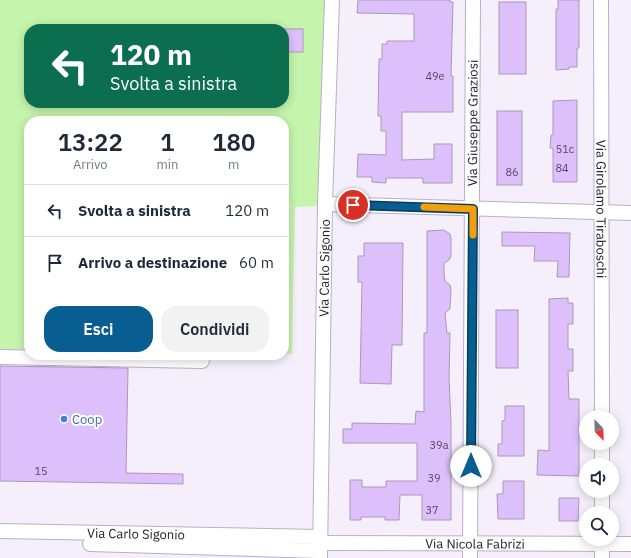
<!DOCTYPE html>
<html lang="it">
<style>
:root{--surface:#fff;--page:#f2f2f3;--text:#1f2937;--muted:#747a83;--line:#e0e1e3;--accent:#085e90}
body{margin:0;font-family:"IBM Plex Sans",sans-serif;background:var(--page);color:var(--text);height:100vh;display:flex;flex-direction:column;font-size:15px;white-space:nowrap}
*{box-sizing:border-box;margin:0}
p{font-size:13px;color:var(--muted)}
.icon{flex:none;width:22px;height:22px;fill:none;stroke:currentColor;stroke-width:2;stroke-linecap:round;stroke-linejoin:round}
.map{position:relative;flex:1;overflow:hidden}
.drawer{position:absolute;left:24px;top:116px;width:265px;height:244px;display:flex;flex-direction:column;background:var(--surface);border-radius:16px;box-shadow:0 2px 10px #0003}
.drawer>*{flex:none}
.guide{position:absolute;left:24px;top:24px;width:265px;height:84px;border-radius:16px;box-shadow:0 2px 10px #0003;background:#0b6e4f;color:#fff;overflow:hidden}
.needle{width:26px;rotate:157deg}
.tools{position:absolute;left:579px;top:410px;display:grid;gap:8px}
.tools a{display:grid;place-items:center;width:40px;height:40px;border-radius:50%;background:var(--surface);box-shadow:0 2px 10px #0003;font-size:20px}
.pin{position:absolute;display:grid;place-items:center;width:34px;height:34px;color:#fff;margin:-17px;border:2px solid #fff;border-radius:50%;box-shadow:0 1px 4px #0007}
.me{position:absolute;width:44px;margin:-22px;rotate:0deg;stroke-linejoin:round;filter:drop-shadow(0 0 3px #0008)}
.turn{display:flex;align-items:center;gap:14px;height:84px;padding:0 20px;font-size:18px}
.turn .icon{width:52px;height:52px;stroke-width:2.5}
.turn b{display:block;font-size:28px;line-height:34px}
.eta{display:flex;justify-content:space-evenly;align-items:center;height:68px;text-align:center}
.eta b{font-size:24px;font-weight:600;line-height:28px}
.action{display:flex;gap:8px;margin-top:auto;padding:8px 20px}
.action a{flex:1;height:46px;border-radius:16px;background:var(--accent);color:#fff;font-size:16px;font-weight:600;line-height:46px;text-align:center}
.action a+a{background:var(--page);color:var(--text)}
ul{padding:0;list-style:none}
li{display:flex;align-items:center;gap:12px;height:52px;padding:0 20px;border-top:1px solid var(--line)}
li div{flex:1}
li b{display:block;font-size:15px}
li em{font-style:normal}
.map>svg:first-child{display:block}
.green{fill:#c5f4ac;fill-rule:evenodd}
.building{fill:#ddbffc;stroke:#a89ab7}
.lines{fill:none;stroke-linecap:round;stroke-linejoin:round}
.minor-casing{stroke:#bbadca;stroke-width:16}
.minor{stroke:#fff;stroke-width:14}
.route-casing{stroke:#053d5e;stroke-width:10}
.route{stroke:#085e90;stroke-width:7}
.slow{stroke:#f59e0b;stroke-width:7}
.shop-dot{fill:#3f7fe0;stroke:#fff;stroke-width:1.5}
.labels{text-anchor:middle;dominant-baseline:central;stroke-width:4;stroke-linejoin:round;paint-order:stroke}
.number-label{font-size:11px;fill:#544860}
.street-label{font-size:13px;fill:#26212c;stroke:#fff}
.shop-label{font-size:13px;fill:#366cbe;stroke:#fff;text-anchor:start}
</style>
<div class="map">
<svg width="631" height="558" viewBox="0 0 631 558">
<rect width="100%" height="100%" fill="#f5effc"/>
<path class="green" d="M0,0h325l-4,206 -26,1 -3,147h-8v-233h-255v229l-29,-1zM29,29h255v74h-255z"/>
<g class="building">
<polygon points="358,0 450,0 450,2 453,2 451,76 453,76 453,112 402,112 402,160 434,159 434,144 452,144 452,183 423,183 423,178 386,178 386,183 372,182 372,177 357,177 358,154 386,155 386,131 381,131 381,116 378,116 379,59 382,59 382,44 387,44 387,41 414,41 414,14 357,13"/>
<polygon points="558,0 579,0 579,48 577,48 577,67 569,67 569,69 556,70 556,9 558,9"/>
<rect x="499" y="2" width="27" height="72"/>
<rect x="284" y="29" width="19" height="23"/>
<polygon points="577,100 577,182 553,182 553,148 550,148 551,135 553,135 553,101"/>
<rect x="497" y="111" width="25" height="74"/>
<polygon points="444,230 450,234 451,239 451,256 449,260 444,263 444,273 445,281 450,285 451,290 450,307 450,309 445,313 447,333 450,333 449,379 451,422 451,520 422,520 422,495 400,495 399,520 385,520 385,517 361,517 361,520 350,520 350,480 362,480 362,487 386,487 386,481 417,481 417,443 343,443 343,429 352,429 352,423 415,424 416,411 424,412 424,333 427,333 427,231"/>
<polygon points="502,232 570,233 569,277 557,277 558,261 534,261 535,246 502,246"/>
<polygon points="364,243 403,243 402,345 392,345 391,384 360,383 362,282 358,282 358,256 364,256"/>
<polygon points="568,298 568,303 573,303 573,324 568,324 568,349 573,349 573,371 568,371 569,399 579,399 579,476 537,475 538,450 549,451 549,299"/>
<rect x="496" y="310" width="22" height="58"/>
<polygon points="0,366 128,368 126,473 183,474 183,484 0,481"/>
<polygon points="505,406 524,406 524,456 498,456 498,444 502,444 502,421 505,420"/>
<polygon points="503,481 524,481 524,519 498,519 497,494 503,494"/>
<polygon points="559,498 579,498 578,521 559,521"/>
</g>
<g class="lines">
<g class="minor-casing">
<g id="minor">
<path id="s1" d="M601,0l1,417"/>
<polyline points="325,204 631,213"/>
<polyline points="0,357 202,361"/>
<polyline points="602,443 602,465"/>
<polyline points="602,491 602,513"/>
<path id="s2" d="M0,531l320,6"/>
<path id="s3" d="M320,543l311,1"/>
<polyline points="90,544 320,551"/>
<path id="s4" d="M320,558l5,-354 7,-204"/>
<path id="s5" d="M470,558l3,-558"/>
<polyline points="602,558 602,539"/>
</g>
</g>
<use href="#minor" class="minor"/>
</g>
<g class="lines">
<g class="route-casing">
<polyline id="route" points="353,205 473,209 471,466"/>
</g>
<use href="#route" class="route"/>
<polyline class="slow" points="424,207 473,209 473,235"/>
</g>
<circle class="shop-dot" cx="64" cy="419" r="4"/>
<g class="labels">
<g class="number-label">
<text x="435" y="76">49e</text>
<text x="565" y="149">51c</text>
<text x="562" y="168">84</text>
<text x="512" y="172">86</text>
<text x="439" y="445">39a</text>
<text x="41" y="471">15</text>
<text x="434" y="478">39</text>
<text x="432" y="510">37</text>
</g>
<g class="street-label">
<text stroke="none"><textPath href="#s5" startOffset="435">Via Giuseppe Graziosi</textPath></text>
<text stroke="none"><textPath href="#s1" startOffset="209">Via Girolamo Tiraboschi</textPath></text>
<text stroke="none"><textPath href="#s4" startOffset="290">Via Carlo Sigonio</textPath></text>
<text stroke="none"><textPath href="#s2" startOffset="136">Via Carlo Sigonio</textPath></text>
<text stroke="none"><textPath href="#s3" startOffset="155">Via Nicola Fabrizi</textPath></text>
</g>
<g class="shop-label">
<text x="72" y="419">Coop</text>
</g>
</g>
</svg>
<div class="tools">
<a><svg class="needle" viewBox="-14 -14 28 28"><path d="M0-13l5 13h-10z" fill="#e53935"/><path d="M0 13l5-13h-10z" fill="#747a83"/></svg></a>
<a><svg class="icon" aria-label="sound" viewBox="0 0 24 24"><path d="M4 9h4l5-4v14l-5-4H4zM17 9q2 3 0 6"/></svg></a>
<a><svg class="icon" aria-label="search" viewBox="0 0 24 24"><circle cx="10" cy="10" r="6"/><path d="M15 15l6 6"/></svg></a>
</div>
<div class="pin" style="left:353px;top:205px;background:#d93025"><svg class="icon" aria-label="arrive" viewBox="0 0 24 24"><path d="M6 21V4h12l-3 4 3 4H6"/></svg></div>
<svg class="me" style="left:471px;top:466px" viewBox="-20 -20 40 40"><circle r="19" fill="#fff"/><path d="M0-13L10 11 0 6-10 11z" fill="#085e90"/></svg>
<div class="guide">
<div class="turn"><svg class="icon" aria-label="left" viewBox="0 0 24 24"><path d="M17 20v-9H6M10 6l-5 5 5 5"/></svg><div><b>120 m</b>Svolta a sinistra</div></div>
</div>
<section class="drawer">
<div class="eta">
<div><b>13:22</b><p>Arrivo</p></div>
<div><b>1</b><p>min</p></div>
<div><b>180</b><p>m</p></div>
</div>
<ul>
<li><svg class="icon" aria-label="left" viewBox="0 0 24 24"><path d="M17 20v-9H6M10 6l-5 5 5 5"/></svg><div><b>Svolta a sinistra</b></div><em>120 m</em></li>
<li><svg class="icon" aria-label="arrive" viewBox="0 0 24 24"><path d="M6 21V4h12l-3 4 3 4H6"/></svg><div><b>Arrivo a destinazione</b></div><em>60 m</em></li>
</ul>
<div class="action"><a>Esci</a><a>Condividi</a></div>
</section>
</div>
